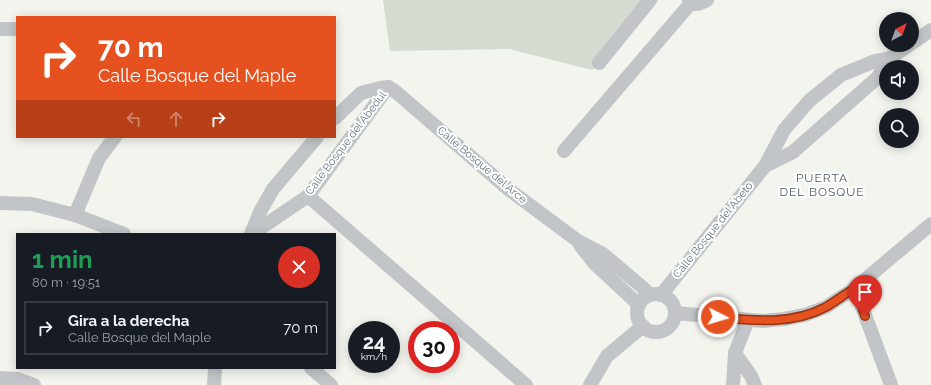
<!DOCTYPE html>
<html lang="es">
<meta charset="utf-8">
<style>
:root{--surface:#171b24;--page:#242831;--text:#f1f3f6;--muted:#9ea1a6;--line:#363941}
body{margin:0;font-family:Raleway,sans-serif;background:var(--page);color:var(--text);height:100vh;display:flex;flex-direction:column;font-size:15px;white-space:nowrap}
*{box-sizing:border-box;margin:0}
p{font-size:13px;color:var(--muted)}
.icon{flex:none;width:22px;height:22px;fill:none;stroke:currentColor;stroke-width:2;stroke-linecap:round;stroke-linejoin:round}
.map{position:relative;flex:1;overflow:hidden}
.drawer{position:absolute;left:16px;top:233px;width:320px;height:136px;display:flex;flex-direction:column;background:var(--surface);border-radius:0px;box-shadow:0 2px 10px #0003}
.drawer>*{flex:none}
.hud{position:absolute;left:16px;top:16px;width:320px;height:122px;border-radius:0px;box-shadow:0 2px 10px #0003;background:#e5511f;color:#fff;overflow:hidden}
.needle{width:26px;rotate:41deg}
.controls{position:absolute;left:879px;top:12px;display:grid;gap:8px}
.controls a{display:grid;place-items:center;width:40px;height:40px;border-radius:50%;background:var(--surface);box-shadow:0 2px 10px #0003;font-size:20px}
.speed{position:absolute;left:348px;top:321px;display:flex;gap:8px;font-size:20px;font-weight:700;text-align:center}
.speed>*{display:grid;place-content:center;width:52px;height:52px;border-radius:50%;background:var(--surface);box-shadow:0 2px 10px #0003;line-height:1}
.speed small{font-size:10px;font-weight:400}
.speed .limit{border:6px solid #d22;background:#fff;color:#111}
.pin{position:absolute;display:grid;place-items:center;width:34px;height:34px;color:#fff;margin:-41px -17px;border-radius:50% 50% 50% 0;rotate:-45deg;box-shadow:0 0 4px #0007}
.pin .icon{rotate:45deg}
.me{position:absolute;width:44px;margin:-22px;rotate:95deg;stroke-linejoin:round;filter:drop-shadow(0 0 3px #0008)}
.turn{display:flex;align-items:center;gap:14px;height:84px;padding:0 16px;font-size:18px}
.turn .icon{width:52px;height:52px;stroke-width:2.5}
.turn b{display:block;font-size:28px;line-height:34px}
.lanes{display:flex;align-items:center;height:38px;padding:0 16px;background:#0003;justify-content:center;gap:20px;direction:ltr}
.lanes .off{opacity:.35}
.round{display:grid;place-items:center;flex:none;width:42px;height:42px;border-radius:21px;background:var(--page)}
.overview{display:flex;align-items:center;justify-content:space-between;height:68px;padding:0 16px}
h1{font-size:24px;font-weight:700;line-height:30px;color:#1e9e55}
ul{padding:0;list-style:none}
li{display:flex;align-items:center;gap:12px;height:54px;margin:0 8px 6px;padding:0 8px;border:2px solid var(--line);border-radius:0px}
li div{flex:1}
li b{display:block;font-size:15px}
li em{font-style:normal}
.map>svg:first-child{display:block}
.green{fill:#d4dbd0}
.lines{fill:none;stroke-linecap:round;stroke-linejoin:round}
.minor{stroke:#c1c5c8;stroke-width:14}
.route-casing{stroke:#953514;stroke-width:10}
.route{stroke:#e5511f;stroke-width:7}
.labels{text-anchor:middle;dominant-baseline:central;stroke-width:4;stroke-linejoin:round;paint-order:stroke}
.street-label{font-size:11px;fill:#627381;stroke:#fff}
.neighbourhood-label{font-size:12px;letter-spacing:1px;fill:#505c66;stroke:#fff}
</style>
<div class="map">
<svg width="931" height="385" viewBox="0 0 931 385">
<rect width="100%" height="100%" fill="#f4f4ef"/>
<polygon class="green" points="383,0 659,0 592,70 509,49 390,51"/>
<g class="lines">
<g class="minor">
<path d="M689,0c5,7 12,3 18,0"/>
<polyline points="0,29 17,29"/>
<polyline points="912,43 931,30"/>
<polyline points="599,63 650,0"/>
<polyline points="388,87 396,92 507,188 578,241 603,254 642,287 650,295"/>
<polyline points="335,118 361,93 380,88 388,87"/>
<polyline points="564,151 691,3"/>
<polyline points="765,166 793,152 877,78 890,58 909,45"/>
<polyline points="308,196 526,385"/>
<polyline points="0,203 32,204 75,215 124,234"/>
<polyline points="75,215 99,158 115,137"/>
<polyline points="251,234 260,212 273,189 317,137"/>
<polyline points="252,234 308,196 388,87"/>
<polyline points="580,245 595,264 639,305"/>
<polyline points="855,288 891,385"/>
<circle cx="656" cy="313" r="19"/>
<polyline points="661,295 765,166 784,130 809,101 841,75 875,61 890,58"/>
<polyline points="675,313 763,321 784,319 805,315 826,307 855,288 931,224"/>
<polyline points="735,353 751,376 755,385"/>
<polyline points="311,368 331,385"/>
<polyline points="0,378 18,379 34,385"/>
<polyline points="214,385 215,368"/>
<polyline points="590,385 607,356 643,326"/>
<polyline points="733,385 735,353 748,320"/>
</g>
</g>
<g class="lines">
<g class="route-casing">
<path id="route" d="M718,317c36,4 74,8 108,-10 10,-6 19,-13 29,-19l10,28"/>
</g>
<use href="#route" class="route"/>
</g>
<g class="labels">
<g class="street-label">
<text transform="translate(346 143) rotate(-53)">Calle Bosque del Abedul</text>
<text transform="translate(482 165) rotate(40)">Calle Bosque del Arce</text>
<text transform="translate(713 230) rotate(-51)">Calle Bosque del Abeto</text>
</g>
<g class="neighbourhood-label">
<text x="822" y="178">PUERTA<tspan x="822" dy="14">DEL BOSQUE</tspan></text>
</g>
</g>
</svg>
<div class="controls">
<a><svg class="needle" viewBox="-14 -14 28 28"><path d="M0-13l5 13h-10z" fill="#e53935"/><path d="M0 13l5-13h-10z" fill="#9ea1a6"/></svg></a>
<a><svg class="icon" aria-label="sound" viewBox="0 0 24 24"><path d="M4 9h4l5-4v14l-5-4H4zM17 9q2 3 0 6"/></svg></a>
<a><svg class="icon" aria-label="search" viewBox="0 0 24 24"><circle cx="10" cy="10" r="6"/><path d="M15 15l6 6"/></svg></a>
</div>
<div class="speed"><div>24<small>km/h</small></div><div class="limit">30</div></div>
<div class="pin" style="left:865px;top:316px;background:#d93025"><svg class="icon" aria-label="arrive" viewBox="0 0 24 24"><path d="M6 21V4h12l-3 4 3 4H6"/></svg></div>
<svg class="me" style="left:718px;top:317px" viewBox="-20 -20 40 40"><circle r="17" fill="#e5511f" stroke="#fff" stroke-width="3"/><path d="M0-11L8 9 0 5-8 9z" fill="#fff"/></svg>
<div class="hud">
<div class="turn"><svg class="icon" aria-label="right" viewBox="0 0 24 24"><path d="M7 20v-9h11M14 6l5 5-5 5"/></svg><div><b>70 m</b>Calle Bosque del Maple</div></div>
<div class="lanes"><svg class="icon off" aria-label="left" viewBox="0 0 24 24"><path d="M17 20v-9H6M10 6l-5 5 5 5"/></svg><svg class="icon off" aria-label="ahead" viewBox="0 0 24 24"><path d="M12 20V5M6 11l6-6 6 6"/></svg><svg class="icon" aria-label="right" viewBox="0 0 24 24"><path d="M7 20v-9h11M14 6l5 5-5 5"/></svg></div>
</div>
<section class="drawer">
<div class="overview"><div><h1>1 min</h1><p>80 m · 19:51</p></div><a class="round" style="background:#d93025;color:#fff"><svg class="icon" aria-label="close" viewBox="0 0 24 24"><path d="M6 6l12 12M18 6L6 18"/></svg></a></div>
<ul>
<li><svg class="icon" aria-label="right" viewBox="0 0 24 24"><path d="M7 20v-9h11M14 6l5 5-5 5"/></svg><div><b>Gira a la derecha</b><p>Calle Bosque del Maple</p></div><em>70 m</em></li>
</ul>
</section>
</div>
